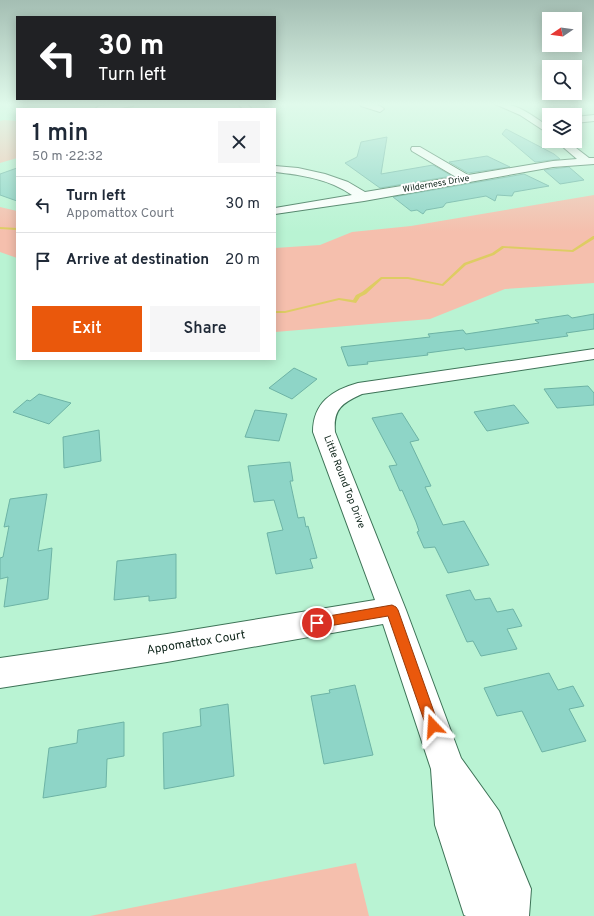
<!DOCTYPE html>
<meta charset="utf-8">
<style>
:root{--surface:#fff;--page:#f6f6f7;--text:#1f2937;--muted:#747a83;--line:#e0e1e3;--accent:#ea580c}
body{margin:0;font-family:Overpass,sans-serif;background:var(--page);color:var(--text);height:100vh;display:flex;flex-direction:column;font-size:15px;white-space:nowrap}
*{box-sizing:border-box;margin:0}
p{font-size:13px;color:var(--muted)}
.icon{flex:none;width:22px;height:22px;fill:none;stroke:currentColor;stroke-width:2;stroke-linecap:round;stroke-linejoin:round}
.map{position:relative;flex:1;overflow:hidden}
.drawer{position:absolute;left:16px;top:108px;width:260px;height:252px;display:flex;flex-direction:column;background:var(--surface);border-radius:0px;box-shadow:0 2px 10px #0003}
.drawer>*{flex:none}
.guide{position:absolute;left:16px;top:16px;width:260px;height:84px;border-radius:0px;box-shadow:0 2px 10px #0003;background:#202124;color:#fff;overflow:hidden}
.needle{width:26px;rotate:257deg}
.tools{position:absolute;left:542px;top:12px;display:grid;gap:8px}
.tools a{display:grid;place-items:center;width:40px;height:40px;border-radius:0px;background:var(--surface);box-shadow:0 2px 10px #0003;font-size:20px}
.pin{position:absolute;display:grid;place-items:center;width:34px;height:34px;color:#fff;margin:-17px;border:2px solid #fff;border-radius:50%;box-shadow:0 1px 4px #0007}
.me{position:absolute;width:44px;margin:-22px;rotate:340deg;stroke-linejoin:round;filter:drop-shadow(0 0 3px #0008)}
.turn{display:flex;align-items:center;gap:14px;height:84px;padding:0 16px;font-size:18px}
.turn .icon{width:52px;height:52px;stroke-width:2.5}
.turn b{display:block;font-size:28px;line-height:34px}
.round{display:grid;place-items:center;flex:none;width:42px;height:42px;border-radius:0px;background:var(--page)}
.headline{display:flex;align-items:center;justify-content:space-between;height:68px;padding:0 16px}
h1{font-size:24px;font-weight:600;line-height:30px}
.action{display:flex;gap:8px;margin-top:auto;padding:8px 16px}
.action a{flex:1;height:46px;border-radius:0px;background:var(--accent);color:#fff;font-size:16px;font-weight:600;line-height:46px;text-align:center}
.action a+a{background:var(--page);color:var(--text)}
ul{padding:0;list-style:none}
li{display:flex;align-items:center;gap:12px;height:56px;padding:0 16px;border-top:1px solid var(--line)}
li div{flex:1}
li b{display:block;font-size:15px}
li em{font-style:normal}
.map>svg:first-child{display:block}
.green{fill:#f5bfad}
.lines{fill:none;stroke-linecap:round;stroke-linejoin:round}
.stream{fill:#decc63;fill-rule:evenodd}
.building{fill:#8ed5c7;stroke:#6db3a5}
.street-casing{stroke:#3d7357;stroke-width:2}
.street{fill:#fff;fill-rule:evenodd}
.route{fill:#ea580c;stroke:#983908}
.labels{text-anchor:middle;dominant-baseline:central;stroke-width:4;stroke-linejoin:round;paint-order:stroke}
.far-street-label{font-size:9px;fill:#0c2318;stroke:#fff}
.street-label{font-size:10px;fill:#0c2318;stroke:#fff}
.near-street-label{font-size:12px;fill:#0c2318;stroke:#fff}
</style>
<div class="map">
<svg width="594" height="916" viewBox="0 0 594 916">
<rect width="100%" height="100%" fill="#b9f3d3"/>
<g class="green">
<polygon points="4,120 17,121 17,158 0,163 0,121"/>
<polygon points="594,195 594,283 505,289 430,319 275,332 275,248 320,245 352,232 411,226"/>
<polygon points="0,207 17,211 17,258 0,252"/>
<polygon points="356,863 369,916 90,916"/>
</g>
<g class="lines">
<g class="stream">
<polygon points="0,227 17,228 17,230 0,229"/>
<polygon points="593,236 594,236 594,239 573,252 504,248 494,255 466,265 443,286 408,279 382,279 366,294 360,297 356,303 339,300 285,313 275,313 275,311 285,311 339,298 353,300 356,295 362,292 381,277 408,277 442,284 464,263 492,253 502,246 572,250"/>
</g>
</g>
<g class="building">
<polygon points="506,129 554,154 560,159 535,162 502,134"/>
<polygon points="387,137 381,174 433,165 452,176 380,188 345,163 357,157 361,142"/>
<polygon points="487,156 510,167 468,173 449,162"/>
<polygon points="569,167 584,180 560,184 544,170"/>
<polygon points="17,168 17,201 0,195 0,174"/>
<polygon points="524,174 549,186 514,192 512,196 497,195 495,201 486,196 446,203 443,207 426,210 423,214 417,210 411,211 393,197"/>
<polygon points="594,314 594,329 566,333 568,336 465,350 464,348 427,353 428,355 367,362 368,364 348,366 341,347 430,337 428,334 463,330 466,334 539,323 535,320 568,315 572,318"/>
<polygon points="294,368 317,379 292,399 269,388"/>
<polygon points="588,386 594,393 594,405 557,408 544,389"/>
<polygon points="39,394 71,403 49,424 13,412 27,400 30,401"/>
<polygon points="514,405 529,423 487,431 474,412"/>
<polygon points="255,410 287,414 279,441 245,437"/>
<polygon points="402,413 419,440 410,442 431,486 425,487 443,525 464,521 489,565 448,573 435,547 424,548 417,532 419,531 416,522 402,490 400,491 389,466 397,465 372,418"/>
<polygon points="99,430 101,461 64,468 63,437"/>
<polygon points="290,462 293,481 290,481 298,518 304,517 306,527 308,526 317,558 310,559 313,568 276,574 267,533 283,530 274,500 254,502 248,466"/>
<polygon points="47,494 38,551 52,548 48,599 4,607 8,577 0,579 0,558 3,557 9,526 4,527 10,499"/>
<polygon points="176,554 176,598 149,601 149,596 114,600 117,561"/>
<polygon points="470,590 475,600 490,598 497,612 513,609 522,626 507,629 517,649 481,656 473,641 467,642 446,595"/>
<polygon points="549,673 558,690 573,686 584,706 569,709 586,741 542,752 522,711 497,716 484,688"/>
<polygon points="355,685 373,755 324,764 311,696 330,693 329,690"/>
<polygon points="228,704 234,776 164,789 163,733 201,726 200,709"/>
<polygon points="124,722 124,756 107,759 106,787 43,798 49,748 77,743 78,730"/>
</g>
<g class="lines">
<g class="street-casing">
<g id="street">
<polygon points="117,104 134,104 133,106 115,109 95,109 99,106"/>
<polygon points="238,104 247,104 252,109 243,109"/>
<path d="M360,104c8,-1 18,-1 24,5l-4,3 -19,-6z"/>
<path d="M495,104c20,-3 38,12 54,23v7l-29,-19z"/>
<polygon points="594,115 594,121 575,123 575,117"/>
<path d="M556,141h11l22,17h5v6l-41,3 -189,34 -89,13v-6l77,-13c-23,-16 -50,-20 -77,-23v-6l23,2 27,6 23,8 17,10 91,-15 -44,-26 -1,-2 1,-2h8l48,28 85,-14 24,-2z"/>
<path d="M594,349v10l-232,35c-20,9 -29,15 -27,38l71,178 55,148 38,53 32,78 -2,27h-63l-2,-1 -29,-90 -4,-56 -48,-145 -216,38 -167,26v-30l167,-24 208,-34 -62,-168c0,-29 19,-42 45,-49z"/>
</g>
</g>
<use href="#street" class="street"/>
</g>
<linearGradient id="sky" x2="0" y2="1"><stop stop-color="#a4beb3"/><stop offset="0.45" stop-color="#e0faeb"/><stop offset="1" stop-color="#e0faeb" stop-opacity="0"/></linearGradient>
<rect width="594" height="232" fill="url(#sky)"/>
<polygon class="route" points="392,605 396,607 398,610 439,726 437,730 433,732 428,730 426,726 388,616 317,628 313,627 311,623 313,619 317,618"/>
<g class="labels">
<g class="far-street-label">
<text transform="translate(436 184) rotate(-10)">Wilderness Drive</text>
</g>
<g class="street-label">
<text transform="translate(344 482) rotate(69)">Little Round Top Drive</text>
</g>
<g class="near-street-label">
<text transform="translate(196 643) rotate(-9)">Appomattox Court</text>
</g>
</g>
</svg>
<div class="tools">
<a><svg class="needle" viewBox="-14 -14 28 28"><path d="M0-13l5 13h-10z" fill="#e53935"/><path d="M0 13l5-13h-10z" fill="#747a83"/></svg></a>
<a><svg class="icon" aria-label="search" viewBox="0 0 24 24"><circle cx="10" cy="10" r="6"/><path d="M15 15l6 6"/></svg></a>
<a><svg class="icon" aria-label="layers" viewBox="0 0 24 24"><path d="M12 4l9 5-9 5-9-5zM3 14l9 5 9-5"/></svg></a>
</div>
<div class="pin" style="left:317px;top:623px;background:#d93025"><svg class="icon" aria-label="arrive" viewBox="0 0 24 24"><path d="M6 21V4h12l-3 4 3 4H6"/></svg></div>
<svg class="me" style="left:433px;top:726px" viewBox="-20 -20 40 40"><path d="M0-17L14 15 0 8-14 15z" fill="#ea580c" stroke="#fff" stroke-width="4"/></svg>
<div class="guide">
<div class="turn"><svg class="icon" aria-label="left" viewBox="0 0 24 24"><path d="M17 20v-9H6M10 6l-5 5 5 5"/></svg><div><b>30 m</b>Turn left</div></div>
</div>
<section class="drawer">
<div class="headline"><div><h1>1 min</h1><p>50 m · 22:32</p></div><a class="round"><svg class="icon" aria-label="close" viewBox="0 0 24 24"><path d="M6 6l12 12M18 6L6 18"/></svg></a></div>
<ul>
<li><svg class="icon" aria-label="left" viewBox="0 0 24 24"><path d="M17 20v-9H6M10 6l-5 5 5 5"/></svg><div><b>Turn left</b><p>Appomattox Court</p></div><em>30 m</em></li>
<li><svg class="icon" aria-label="arrive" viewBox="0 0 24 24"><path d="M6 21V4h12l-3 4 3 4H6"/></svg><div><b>Arrive at destination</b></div><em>20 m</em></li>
</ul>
<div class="action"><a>Exit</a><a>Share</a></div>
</section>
</div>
